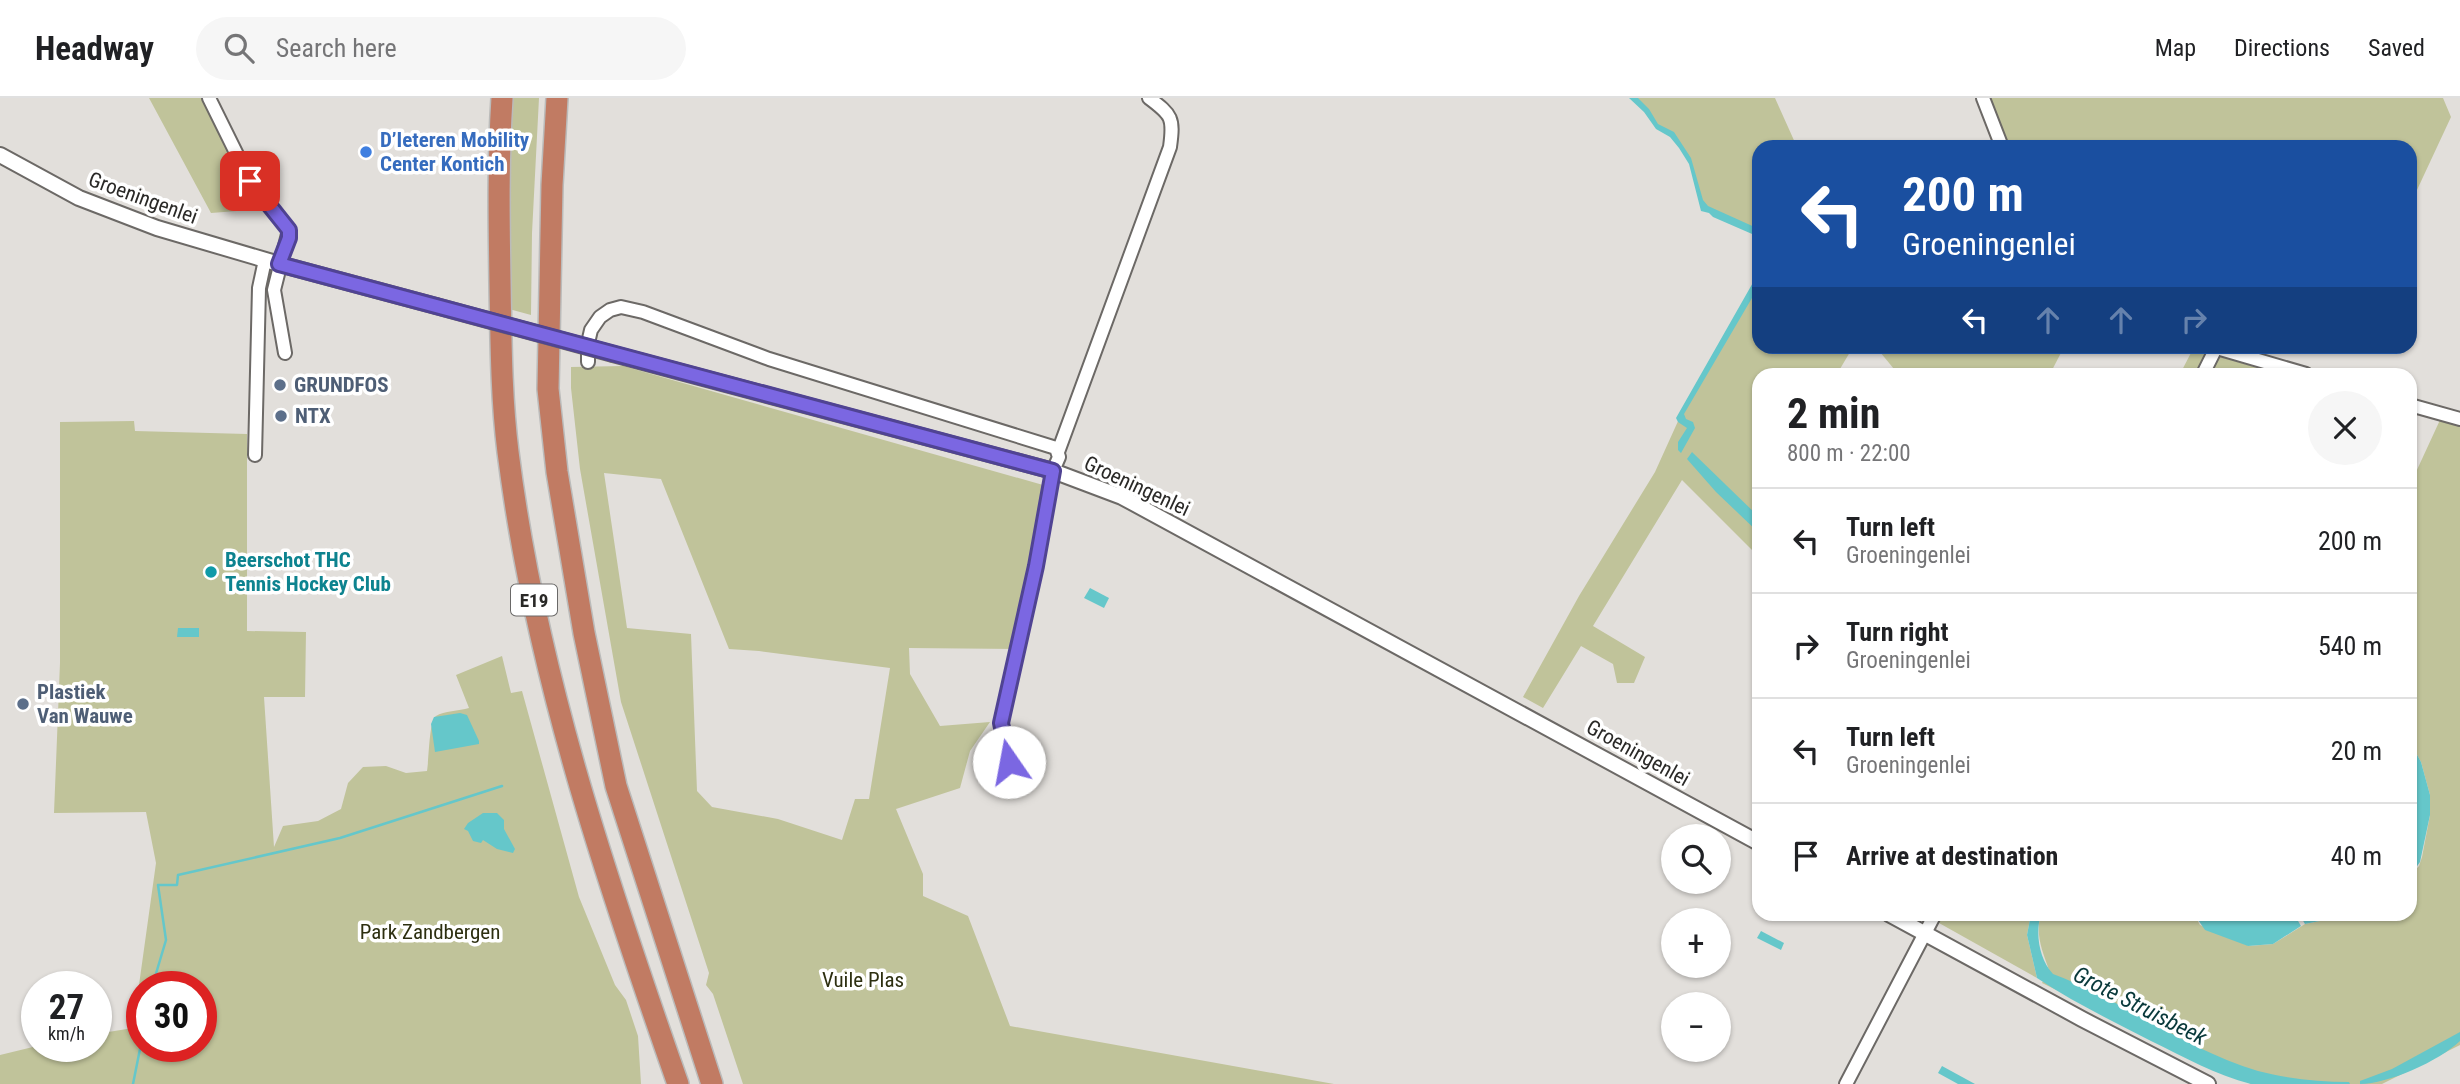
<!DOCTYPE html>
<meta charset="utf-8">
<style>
:root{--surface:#fff;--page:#f6f6f6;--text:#202124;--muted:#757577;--line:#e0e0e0}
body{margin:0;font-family:"Roboto Condensed",sans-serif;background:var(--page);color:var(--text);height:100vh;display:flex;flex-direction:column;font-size:26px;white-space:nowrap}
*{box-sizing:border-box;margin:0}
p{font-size:23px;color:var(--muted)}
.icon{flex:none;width:38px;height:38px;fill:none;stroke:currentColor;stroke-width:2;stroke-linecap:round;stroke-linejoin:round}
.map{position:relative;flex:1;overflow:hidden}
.sheet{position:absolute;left:1752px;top:270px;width:665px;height:553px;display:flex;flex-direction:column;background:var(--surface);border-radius:21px;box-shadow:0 2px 5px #0004}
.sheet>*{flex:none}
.top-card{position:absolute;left:1752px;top:42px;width:665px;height:214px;border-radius:21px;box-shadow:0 2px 5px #0004;background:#1a4fa0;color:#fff;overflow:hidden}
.tools{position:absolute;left:1661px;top:726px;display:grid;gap:14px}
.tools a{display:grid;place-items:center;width:70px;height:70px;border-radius:50%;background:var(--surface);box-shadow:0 2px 5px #0004;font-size:35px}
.speed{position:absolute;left:21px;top:873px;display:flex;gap:14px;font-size:35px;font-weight:700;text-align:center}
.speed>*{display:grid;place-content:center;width:91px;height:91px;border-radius:50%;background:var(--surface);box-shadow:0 2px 5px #0004;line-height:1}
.speed small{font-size:18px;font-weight:400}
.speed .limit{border:10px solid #d22;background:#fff;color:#111}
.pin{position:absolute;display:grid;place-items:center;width:60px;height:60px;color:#fff;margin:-30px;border-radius:14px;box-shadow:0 4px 10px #0006}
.me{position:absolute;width:77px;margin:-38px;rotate:348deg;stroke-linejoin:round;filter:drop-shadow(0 0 5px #0008)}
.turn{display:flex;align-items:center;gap:24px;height:147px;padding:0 35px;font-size:32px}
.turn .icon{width:91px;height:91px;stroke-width:2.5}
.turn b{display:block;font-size:49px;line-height:60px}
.lanes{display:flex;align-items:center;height:66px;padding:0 35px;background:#0003;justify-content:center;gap:35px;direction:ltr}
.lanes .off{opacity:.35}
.round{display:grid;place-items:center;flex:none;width:74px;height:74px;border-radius:37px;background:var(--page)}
.overview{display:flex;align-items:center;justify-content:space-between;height:119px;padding:0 35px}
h1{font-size:42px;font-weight:700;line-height:52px}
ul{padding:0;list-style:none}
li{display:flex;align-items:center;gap:21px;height:105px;padding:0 35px;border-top:2px solid var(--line)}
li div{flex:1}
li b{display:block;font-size:26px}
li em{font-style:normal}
header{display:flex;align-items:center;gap:42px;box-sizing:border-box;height:98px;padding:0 35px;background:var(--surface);border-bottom:2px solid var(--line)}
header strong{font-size:33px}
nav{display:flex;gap:38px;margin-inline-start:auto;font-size:24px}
.search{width:490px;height:63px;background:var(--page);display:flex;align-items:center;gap:18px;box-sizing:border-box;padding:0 24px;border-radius:38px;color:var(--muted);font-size:26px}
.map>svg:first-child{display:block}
.green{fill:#c0c39a;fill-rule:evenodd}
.water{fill:#65c7ca}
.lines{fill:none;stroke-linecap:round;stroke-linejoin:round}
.stream{stroke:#65c7ca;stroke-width:2.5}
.minor-casing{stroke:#6c6966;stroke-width:16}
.tertiary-casing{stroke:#6c6966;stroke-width:18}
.motorway-casing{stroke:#bbbbba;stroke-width:24}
.minor{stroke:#fff;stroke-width:12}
.tertiary{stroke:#fff;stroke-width:14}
.motorway{stroke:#c17b63;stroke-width:21}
.tertiary-bridge-casing{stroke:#6c6966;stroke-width:18;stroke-linecap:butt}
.tertiary-bridge{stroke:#fff;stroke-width:14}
.route-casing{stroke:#504393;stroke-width:18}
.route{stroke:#7b67e2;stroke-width:12}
.shop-dot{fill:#3f7fe0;stroke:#fff;stroke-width:2.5}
.service-dot{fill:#5c6f8a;stroke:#fff;stroke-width:2.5}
.culture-dot{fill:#0f9aa8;stroke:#fff;stroke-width:2.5}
.labels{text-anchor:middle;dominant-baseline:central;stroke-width:7;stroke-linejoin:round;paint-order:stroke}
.shield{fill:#fff;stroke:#6a6968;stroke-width:2}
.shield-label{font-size:19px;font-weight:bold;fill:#2a2927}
.shop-label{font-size:21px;font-weight:bold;fill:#366cbe;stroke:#fff;text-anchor:start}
.street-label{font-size:21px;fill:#2a2927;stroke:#fff}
.service-label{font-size:21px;font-weight:bold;fill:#4e5e75;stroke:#fff;text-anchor:start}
.culture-label{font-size:21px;font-weight:bold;fill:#0d838f;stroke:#fff;text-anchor:start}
.park-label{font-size:21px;fill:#2d2f10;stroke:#fff}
.water-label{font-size:23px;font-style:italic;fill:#09393b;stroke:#fff}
</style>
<header>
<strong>Headway</strong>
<div class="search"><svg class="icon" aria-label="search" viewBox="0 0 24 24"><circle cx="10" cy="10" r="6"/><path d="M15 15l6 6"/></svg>Search here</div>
<nav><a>Map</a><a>Directions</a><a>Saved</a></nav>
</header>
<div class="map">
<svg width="2460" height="986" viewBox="0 0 2460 986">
<rect width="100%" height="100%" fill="#e2dfdb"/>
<g class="green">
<polygon points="149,0 202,0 242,84 263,111 211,115"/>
<polygon points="512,0 539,0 532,135 531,217 509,211 509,65"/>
<polygon points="1634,0 1775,0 1797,49 1759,49 1759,136 1704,111 1690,64 1677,43 1657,30"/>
<polygon points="1983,0 2443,0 2451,19 2410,107 2410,49 2002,49"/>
<polygon points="1759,181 1759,248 1853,249 1837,276 1759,276 1759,459 1682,382 1593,528 1645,559 1634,585 1617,585 1613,566 1581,548 1543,610 1523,599 1579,498 1655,374 1679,321"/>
<polygon points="2184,248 2225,249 2221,259 2279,276 2180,276 2193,251"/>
<polygon points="1876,249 2064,249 2050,276 1898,276"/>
<path d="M623,268l427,121 -33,162 -108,-1 1,26 30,52 50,-4 -20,29 -10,37 -64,21 27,65v22l45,20 42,110 324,58h-591l-30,-90 -7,-9 3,-12 -88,-271 -41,-233 -9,-81v-21zM604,375l57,6 68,170 30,2 131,17 -21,131h-14l-13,41 -64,-21 -66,-12 -15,-16 -6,-157 -64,-6z"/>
<path d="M2440,322l20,6v619l-78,39h-131l-209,-101 7,-13c-7,-20 -14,-36 -8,-56h153l6,11 49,21 24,-2 32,-20 49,-10h56v-38l9,-10 3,-9 8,-42v-20l-9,-33 -11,-20v-257z"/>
<path d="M134,323l1,10 112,3v197l59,1 -1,65h-41l10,150 9,-21 35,-5 23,-12 7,-26 15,-16 23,-1 20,7 21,-2c2,-11 2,-51 9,-55 8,-5 23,-5 33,-8l-13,-33 46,-19 9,37 11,-2 57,206 36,88 11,15 12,36 3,48h-641v-29l37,-9h59v-12l37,-6 23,-165 -10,-51 -92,1 6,-150v-241zM142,889h59v59h-59z"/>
<polygon points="1926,816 2031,816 2027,837 2037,880 1939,825"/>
</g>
<g class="water">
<polygon points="1629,0 1638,0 1649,11 1658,26 1674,34 1691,60 1703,102 1708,108 1759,131 1759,139 1713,119 1709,115 1701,113 1689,66 1679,50 1670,39 1656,31 1644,14"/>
<polygon points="1759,174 1759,188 1684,316 1686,321 1693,324 1695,330 1681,355 1678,352 1678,344 1687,330 1678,324 1676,320"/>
<polygon points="1692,354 1759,419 1759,435 1716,394 1687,361"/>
<polygon points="1090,490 1109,500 1104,510 1084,500"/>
<polygon points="178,530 199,530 199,539 177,539"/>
<polygon points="460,615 467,617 479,643 479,646 435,654 431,626 434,619"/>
<polygon points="2410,644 2421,664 2430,697 2430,717 2420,764 2410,778"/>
<polygon points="483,715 497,715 504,722 504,731 515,751 513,755 497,751 483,742 481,745 473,743 468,733 464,731 468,725"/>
<path d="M2031,816h10c-6,19 -2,45 12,60 70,26 133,76 205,97 31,8 60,11 91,11l1,2h-99c-35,-9 -67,-27 -100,-43 -39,-20 -78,-39 -114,-63l-10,-43z"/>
<polygon points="2194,816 2294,816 2301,828 2273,846 2248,848 2205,832"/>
<polygon points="2299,816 2354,816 2305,826"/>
<polygon points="1761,833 1784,845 1781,852 1757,840"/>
<path d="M2460,934v9c-21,20 -72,43 -100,43v-3l32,-12z"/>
<polygon points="1942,968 1975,986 1958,986 1938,975"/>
</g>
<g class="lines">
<g class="stream">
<polyline points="152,889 166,842 158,787 177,787 178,777 340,740 502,688"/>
<polyline points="133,986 142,941"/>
</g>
<g class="minor-casing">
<g id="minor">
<polyline points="209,0 250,83 289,132 274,192 285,255"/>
<polyline points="1983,0 2002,49"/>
<polyline points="2210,248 2306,276"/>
<polyline points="588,264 588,245 591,232 600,219 610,212 621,209 643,214 769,261 1056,350 1059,359 1053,373 1036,468 1001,625 1009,664"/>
<polyline points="2203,276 2216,250"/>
<polyline points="2410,307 2460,321"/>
<path d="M1058,354l112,-305c4,-29 2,-32 -21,-49"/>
<polyline points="255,357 259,190 265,162"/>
<polyline points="1846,986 1935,816"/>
</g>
</g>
<g class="tertiary-casing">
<g id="tertiary">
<polyline points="0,57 79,100 157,130 279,166 436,208"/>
<polyline points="613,256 1053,373 1122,399 1759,745"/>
<polyline points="1889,816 2082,921 2208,986"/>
</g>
</g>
<g class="motorway-casing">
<g id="motorway">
<path d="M502,0c-4,61 -3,123 -2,185 1,56 1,113 8,169 27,217 98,427 170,632"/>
<polyline points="557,0 552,87 548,291 557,374 584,535 616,688 712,986"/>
</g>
</g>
<use href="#minor" class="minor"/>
<use href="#tertiary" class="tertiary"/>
<use href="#motorway" class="motorway"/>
<g class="tertiary-bridge-casing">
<polyline id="tertiary-bridge" points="436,208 613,256"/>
</g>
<use href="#tertiary-bridge" class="tertiary-bridge"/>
</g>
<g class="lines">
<g class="route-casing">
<polyline id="route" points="250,83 289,132 289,140 279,166 1053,373 1036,468 1001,625 1009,664"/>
</g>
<use href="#route" class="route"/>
</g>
<circle class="shop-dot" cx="366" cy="54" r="7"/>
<g class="service-dot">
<circle cx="280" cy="287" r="7"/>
<circle cx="281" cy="318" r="7"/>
<circle cx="23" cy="606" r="7"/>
</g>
<circle class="culture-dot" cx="211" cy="474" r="7"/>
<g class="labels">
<rect class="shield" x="511" y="486.5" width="46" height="31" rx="5"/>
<g class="shield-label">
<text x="534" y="502">E19</text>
</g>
<g class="shop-label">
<text x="380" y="42">D’Ieteren Mobility<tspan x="380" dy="24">Center Kontich</tspan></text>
</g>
<g class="street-label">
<text transform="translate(143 100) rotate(20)">Groeningenlei</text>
<text transform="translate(1137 388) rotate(25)">Groeningenlei</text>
<text transform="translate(1638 655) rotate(29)">Groeningenlei</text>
</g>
<g class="service-label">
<text x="294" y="287">GRUNDFOS</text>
<text x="295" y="318">NTX</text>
<text x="37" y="594">Plastiek<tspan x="37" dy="24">Van Wauwe</tspan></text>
</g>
<g class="culture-label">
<text x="225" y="462">Beerschot THC<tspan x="225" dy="24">Tennis Hockey Club</tspan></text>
</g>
<g class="park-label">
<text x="430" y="834">Park Zandbergen</text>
<text x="863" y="882">Vuile Plas</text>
</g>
<g class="water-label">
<text transform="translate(2140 908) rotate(27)">Grote Struisbeek</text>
</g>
</g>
</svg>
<div class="tools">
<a><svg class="icon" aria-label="search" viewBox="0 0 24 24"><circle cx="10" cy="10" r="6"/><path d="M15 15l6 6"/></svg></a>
<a>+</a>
<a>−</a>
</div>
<div class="speed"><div>27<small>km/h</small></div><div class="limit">30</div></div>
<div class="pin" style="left:250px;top:83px;background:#d93025"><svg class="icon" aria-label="arrive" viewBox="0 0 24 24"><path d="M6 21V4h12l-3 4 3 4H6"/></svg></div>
<svg class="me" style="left:1009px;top:664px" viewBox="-20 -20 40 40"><circle r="19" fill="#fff"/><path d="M0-13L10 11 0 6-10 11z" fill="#7b67e2"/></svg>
<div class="top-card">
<div class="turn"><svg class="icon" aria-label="left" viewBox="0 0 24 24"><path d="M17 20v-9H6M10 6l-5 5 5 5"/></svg><div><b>200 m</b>Groeningenlei</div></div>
<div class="lanes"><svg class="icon" aria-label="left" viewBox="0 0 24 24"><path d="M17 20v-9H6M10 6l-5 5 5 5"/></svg><svg class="icon off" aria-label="ahead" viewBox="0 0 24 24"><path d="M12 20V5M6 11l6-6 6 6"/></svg><svg class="icon off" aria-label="ahead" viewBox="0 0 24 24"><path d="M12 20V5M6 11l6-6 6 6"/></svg><svg class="icon off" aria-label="right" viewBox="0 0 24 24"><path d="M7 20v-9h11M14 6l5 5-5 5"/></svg></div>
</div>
<section class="sheet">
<div class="overview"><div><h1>2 min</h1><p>800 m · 22:00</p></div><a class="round"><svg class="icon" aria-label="close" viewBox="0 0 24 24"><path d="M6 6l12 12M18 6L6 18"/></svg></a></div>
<ul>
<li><svg class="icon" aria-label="left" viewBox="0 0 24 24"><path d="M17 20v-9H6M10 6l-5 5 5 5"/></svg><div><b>Turn left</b><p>Groeningenlei</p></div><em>200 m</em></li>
<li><svg class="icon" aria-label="right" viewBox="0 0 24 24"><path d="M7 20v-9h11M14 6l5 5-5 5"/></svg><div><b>Turn right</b><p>Groeningenlei</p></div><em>540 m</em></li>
<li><svg class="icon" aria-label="left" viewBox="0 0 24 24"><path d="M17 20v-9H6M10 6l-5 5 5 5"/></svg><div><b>Turn left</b><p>Groeningenlei</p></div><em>20 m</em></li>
<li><svg class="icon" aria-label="arrive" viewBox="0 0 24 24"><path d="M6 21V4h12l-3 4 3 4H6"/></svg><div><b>Arrive at destination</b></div><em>40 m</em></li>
</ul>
</section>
</div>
